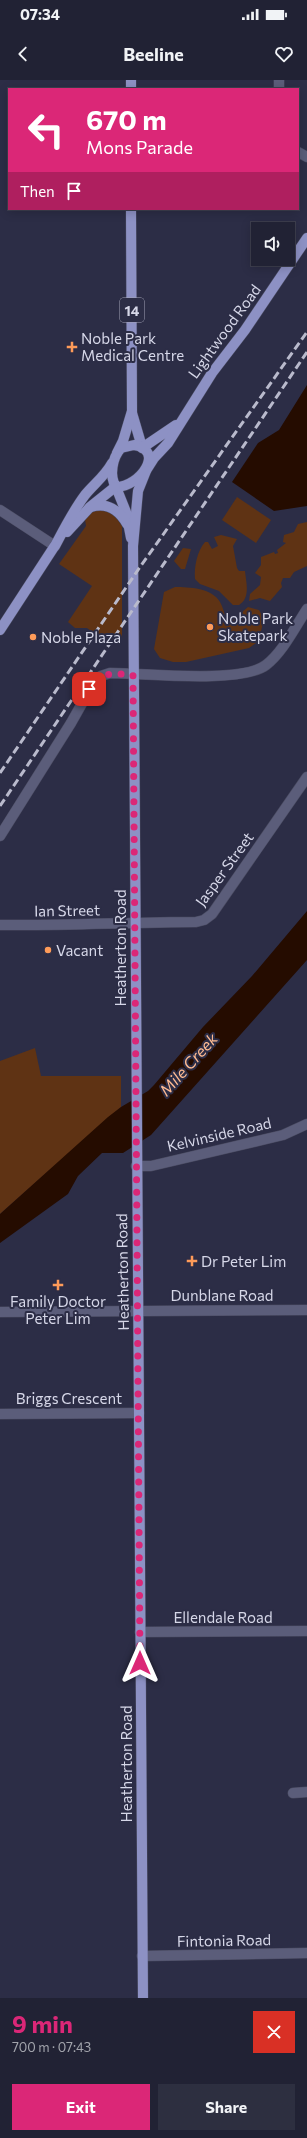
<!DOCTYPE html>
<meta charset="utf-8">
<style>
:root{--surface:#212234;--page:#2d2f40;--text:#f1f3f6;--muted:#a2a4ac;--line:#3e3f4f;--accent:#db2777}
body{margin:0;font-family:Commissioner,sans-serif;background:var(--page);color:var(--text);height:100vh;display:flex;flex-direction:column;font-size:15px;white-space:nowrap}
*{box-sizing:border-box;margin:0}
p{font-size:13px;color:var(--muted)}
.icon{flex:none;width:22px;height:22px;fill:none;stroke:currentColor;stroke-width:2;stroke-linecap:round;stroke-linejoin:round}
.map{position:relative;height:1918px;overflow:hidden}
.sheet{display:flex;flex-direction:column;background:var(--surface);flex:1}
.sheet>*{flex:none}
.hud{position:absolute;left:8px;top:8px;width:291px;height:122px;border-radius:0px;box-shadow:0 2px 10px #0003,0 0 0 1px var(--line);background:#db2777;color:#fff;overflow:hidden}
.controls{position:absolute;left:251px;top:142px;display:grid;gap:8px}
.controls a{display:grid;place-items:center;width:44px;height:44px;border-radius:0px;background:var(--surface);box-shadow:0 2px 10px #0003,0 0 0 1px var(--line);font-size:20px}
.pin{position:absolute;display:grid;place-items:center;width:34px;height:34px;color:#fff;margin:-17px;border-radius:8px;box-shadow:0 2px 6px #0006}
.me{position:absolute;width:44px;margin:-22px;rotate:0deg;stroke-linejoin:round;filter:drop-shadow(0 0 3px #0008)}
.turn{display:flex;align-items:center;gap:14px;height:84px;padding:0 12px;font-size:18px}
.turn .icon{width:52px;height:52px;stroke-width:2.5}
.turn b{display:block;font-size:28px;line-height:34px}
.then{display:flex;align-items:center;height:38px;padding:0 12px;background:#0003;gap:8px;font-size:15px}
.round{display:grid;place-items:center;flex:none;width:42px;height:42px;border-radius:0px;background:var(--page)}
.overview{display:flex;align-items:center;justify-content:space-between;height:68px;padding:0 12px}
h1{font-size:24px;font-weight:700;line-height:30px;color:var(--accent)}
.button{display:flex;gap:8px;margin-top:auto;padding:8px 12px}
.button a{flex:1;height:46px;border-radius:0px;background:var(--accent);color:#fff;font-size:16px;font-weight:700;line-height:46px;text-align:center}
.button a+a{background:var(--page);color:var(--text)}
.status{display:flex;justify-content:space-between;align-items:center;height:28px;padding:0 20px;background:var(--surface);direction:ltr}
.status svg{height:11px;fill:currentColor}
header{display:flex;justify-content:space-between;align-items:center;height:52px;padding:0 12px;background:var(--surface);font-size:18px;font-weight:700}
.map>svg:first-child{display:block}
.green{fill:#5f3314}
.water{fill:#250c00}
.lines{fill:none;stroke-linecap:round;stroke-linejoin:round}
.minor-casing{stroke:#4a4b61;stroke-width:11}
.major-casing{stroke:#4a4b61;stroke-width:11}
.minor{stroke:#5b5d7a;stroke-width:10}
.major{stroke:#8d91c4;stroke-width:10}
.rail{stroke:#b9bacc;stroke-width:3;stroke-dasharray:8 4;stroke-linecap:butt}
.route{stroke:#db2777;stroke-width:7;stroke-dasharray:0 12.6}
.poi-dot{fill:#fe9b59;stroke:#2c2d46;stroke-width:1.5}
.labels{text-anchor:middle;dominant-baseline:central;stroke-width:4;stroke-linejoin:round;paint-order:stroke}
.shield{fill:#2c2d46;stroke:#a3a4b7;stroke-width:1}
.shield-label{font-size:14px;font-weight:bold;fill:#d6d7e8}
.street-label{font-size:15px;fill:#d6d7e8;stroke:#2c2d46}
.poi-label{font-size:15px;fill:#d6d7e8;stroke:#2c2d46;text-anchor:start}
.water-label{font-size:16px;font-style:italic;fill:#febb92;stroke:#2c2d46}
</style>
<div class="status"><b>07:34</b><svg viewBox="0 0 49 12"><path d="M0 12V9h3v3zM5 12V6h3v6zM10 12V3h3v9zM15 12V0h3v12zM26 1h20v11H26zM47 4h2v5h-2z"/></svg></div>
<header><svg class="icon" aria-label="back" viewBox="0 0 24 24"><path d="M15 5l-7 7 7 7"/></svg>Beeline<svg class="icon" aria-label="heart" viewBox="0 0 24 24"><path d="M12 20l-8-8c-3-5 5-10 8-4 3-6 11-1 8 4z"/></svg></header>
<div class="map">
<svg width="307" height="1918" viewBox="0 0 307 1918">
<rect width="100%" height="100%" fill="#2c2d46"/>
<g class="green">
<polygon points="237,417 271,440 256,463 222,440"/>
<polygon points="98,430 112,432 122,446 122,560 119,563 102,559 87,548 75,548 68,542 92,506 59,484 86,446 85,439 92,432"/>
<polygon points="307,442 307,486 294,492 290,498 283,498 281,503 282,507 270,521 260,518 249,521 250,514 260,505 261,497 255,493 261,485 261,477 274,472 275,474 278,473 277,470 286,463 283,462 284,455 294,452 298,444"/>
<path d="M221,455l16,4 -4,7 4,22 2,3h6c1,11 6,27 -6,34h-6l-14,-14 -19,-7 -5,-5c-1,-12 2,-28 10,-37h3l4,7 6,-3 -4,-9z"/>
<polygon points="183,468 191,469 185,489 181,489 174,481"/>
<path d="M175,507c14,0 37,1 45,15 3,5 4,11 6,16l7,2 15,-13 11,3 5,9 -4,16 -4,8 -7,5 -63,14h-13l-13,-4 -6,-9 10,-57z"/>
<polygon points="35,968 41,996 121,996 121,1027 0,1134 0,981"/>
</g>
<g class="water">
<polygon points="307,305 307,426 274,431 232,402 258,363 279,350"/>
<polygon points="307,831 307,880 151,1055 123,1073 102,1073 78,1096 68,1114 0,1163 0,1134 108,1037 121,1027 148,1011 154,1005 203,947 252,896"/>
</g>
<g class="lines">
<g class="minor-casing">
<g id="minor">
<polyline points="279,0 279,9"/>
<polyline points="298,72 307,77"/>
<polyline points="0,430 55,466"/>
<path d="M0,756l71,-113 22,-39 8,-8 9,-3c33,0 131,11 156,-8 17,-13 29,-38 41,-56"/>
<path d="M0,845c65,1 131,-3 196,-3l8,-2 8,-6 95,-137"/>
<polyline points="136,1086 151,1086 283,1055 307,1044"/>
<polyline points="0,1232 307,1230"/>
<polyline points="0,1334 139,1333"/>
<polyline points="140,1552 307,1551"/>
<polyline points="293,1713 307,1712"/>
<polyline points="142,1876 307,1873"/>
</g>
</g>
<g class="major-casing">
<g id="major">
<polyline points="131,0 131,9"/>
<polyline points="132,333 142,367"/>
<path d="M134,365c32,5 6,42 -18,42 -7,-11 -4,-29 5,-39z"/>
<polyline points="142,368 176,345"/>
<polyline points="117,373 123,361 132,331 131,129"/>
<polyline points="147,389 154,378 168,363 212,293 245,250 307,158"/>
<polyline points="116,407 126,432 131,458"/>
<path d="M91,427c16,-5 28,3 36,17"/>
<polyline points="67,452 90,427 115,407"/>
<path d="M55,466c9,-17 18,-35 30,-51 9,-11 20,-19 27,-32"/>
<polyline points="0,550 54,467"/>
<polyline points="143,1918 133,466 138,411 146,391"/>
</g>
</g>
<use href="#minor" class="minor"/>
<use href="#major" class="major"/>
<g class="rail">
<polyline points="0,693 140,487 307,252"/>
<polyline points="0,726 307,272"/>
</g>
</g>
<g class="lines">
<path class="route" d="M89,609c11,-18 25,-16 44,-14l7,988"/>
</g>
<g class="poi-dot">
<path d="M70 261h4v4h4v4h-4v4h-4v-4h-4v-4h4z"/>
<circle cx="210" cy="547" r="4"/>
<circle cx="33" cy="557" r="4"/>
<circle cx="48" cy="870" r="4"/>
<path d="M190 1175h4v4h4v4h-4v4h-4v-4h-4v-4h4z"/>
<path d="M56 1199h4v4h4v4h-4v4h-4v-4h-4v-4h4z"/>
</g>
<g class="labels">
<rect class="shield" x="120" y="218" width="24" height="24" rx="3"/>
<g class="shield-label">
<text x="132" y="230">14</text>
</g>
<g class="street-label">
<text transform="translate(224 251) rotate(-54)">Lightwood Road</text>
<text transform="translate(224 789) rotate(-54)">Jasper Street</text>
<text transform="translate(67 830) rotate(-1)">Ian Street</text>
<text transform="translate(120 868) rotate(-90)">Heatherton Road</text>
<text transform="translate(219 1054) rotate(-13)">Kelvinside Road</text>
<text transform="translate(122 1192) rotate(-91)">Heatherton Road</text>
<text x="222" y="1215">Dunblane Road</text>
<text x="69" y="1318">Briggs Crescent</text>
<text x="223" y="1537">Ellendale Road</text>
<text transform="translate(126 1684) rotate(-90)">Heatherton Road</text>
<text transform="translate(224 1860) rotate(-1)">Fintonia Road</text>
</g>
<g class="poi-label">
<text x="81" y="258">Noble Park<tspan x="81" dy="17">Medical Centre</tspan></text>
<text x="218" y="538">Noble Park<tspan x="218" dy="17">Skatepark</tspan></text>
<text x="41" y="557">Noble Plaza</text>
<text x="56" y="870">Vacant</text>
<text x="201" y="1181">Dr Peter Lim</text>
<text x="58" y="1221" text-anchor="middle">Family Doctor<tspan x="58" dy="17">Peter Lim</tspan></text>
</g>
<g class="water-label">
<text transform="translate(188 984) rotate(-48)">Mile Creek</text>
</g>
</g>
</svg>
<div class="controls">
<a><svg class="icon" aria-label="sound" viewBox="0 0 24 24"><path d="M4 9h4l5-4v14l-5-4H4zM17 9q2 3 0 6"/></svg></a>
</div>
<div class="pin" style="left:89px;top:609px;background:#d93025"><svg class="icon" aria-label="arrive" viewBox="0 0 24 24"><path d="M6 21V4h12l-3 4 3 4H6"/></svg></div>
<svg class="me" style="left:140px;top:1583px" viewBox="-20 -20 40 40"><path d="M0-17L14 15 0 8-14 15z" fill="#db2777" stroke="#fff" stroke-width="4"/></svg>
<div class="hud">
<div class="turn"><svg class="icon" aria-label="left" viewBox="0 0 24 24"><path d="M17 20v-9H6M10 6l-5 5 5 5"/></svg><div><b>670 m</b>Mons Parade</div></div>
<div class="then">Then<svg class="icon" aria-label="arrive" viewBox="0 0 24 24"><path d="M6 21V4h12l-3 4 3 4H6"/></svg></div>
</div>
</div>
<section class="sheet">
<div class="overview"><div><h1>9 min</h1><p>700 m · 07:43</p></div><a class="round" style="background:#d93025;color:#fff"><svg class="icon" aria-label="close" viewBox="0 0 24 24"><path d="M6 6l12 12M18 6L6 18"/></svg></a></div>
<div class="button"><a>Exit</a><a>Share</a></div>
</section>
